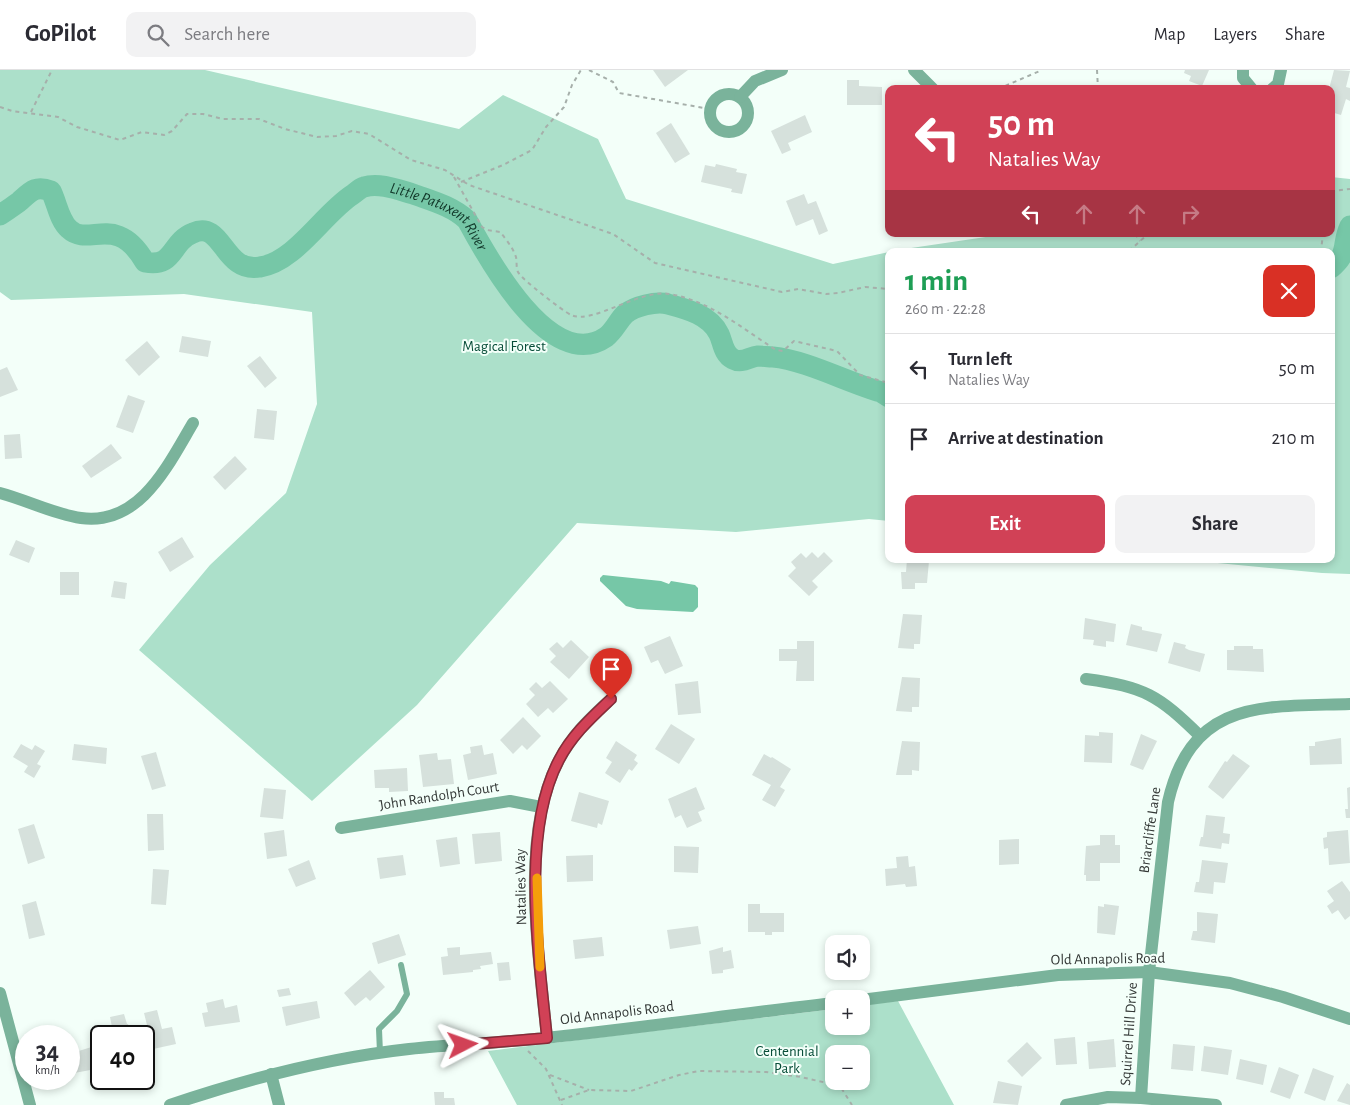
<!DOCTYPE html>
<meta charset="utf-8">
<style>
:root{--surface:#fff;--page:#f2f2f3;--text:#2b2b33;--muted:#7c7c81;--line:#e1e1e2;--accent:#d14156}
body{margin:0;font-family:"Alegreya Sans",sans-serif;background:var(--page);color:var(--text);height:100vh;display:flex;flex-direction:column;font-size:19px;white-space:nowrap}
*{box-sizing:border-box;margin:0}
p{font-size:16px;color:var(--muted)}
.icon{flex:none;width:28px;height:28px;fill:none;stroke:currentColor;stroke-width:2;stroke-linecap:round;stroke-linejoin:round}
.map{position:relative;flex:1;overflow:hidden}
.sheet{position:absolute;left:885px;top:178px;width:450px;height:315px;display:flex;flex-direction:column;background:var(--surface);border-radius:10px;box-shadow:0 2px 8px #0003}
.sheet>*{flex:none}
.hud{position:absolute;left:885px;top:15px;width:450px;height:152px;border-radius:10px;box-shadow:0 2px 8px #0003;background:#d14156;color:#fff;overflow:hidden}
.buttons{position:absolute;left:825px;top:865px;display:grid;gap:10px}
.buttons a{display:grid;place-items:center;width:45px;height:45px;border-radius:10px;background:var(--surface);box-shadow:0 2px 8px #0003;font-size:25px}
.speed{position:absolute;left:15px;top:955px;display:flex;gap:10px;font-size:25px;font-weight:700;text-align:center}
.speed>*{display:grid;place-content:center;width:65px;height:65px;border-radius:50%;background:var(--surface);box-shadow:0 2px 8px #0003;line-height:1}
.speed small{font-size:12px;font-weight:400}
.speed .limit{border:2px solid #111;border-radius:8px;background:#fff;color:#111}
.pin{position:absolute;display:grid;place-items:center;width:42px;height:42px;color:#fff;margin:-51px -21px;border-radius:50% 50% 50% 0;rotate:-45deg;box-shadow:0 0 5px #0007}
.pin .icon{rotate:45deg}
.me{position:absolute;width:55px;margin:-28px;rotate:86deg;stroke-linejoin:round;filter:drop-shadow(0 0 4px #0008)}
.turn{display:flex;align-items:center;gap:18px;height:105px;padding:0 20px;font-size:22px}
.turn .icon{width:65px;height:65px;stroke-width:2.5}
.turn b{display:block;font-size:35px;line-height:42px}
.lanes{display:flex;align-items:center;height:48px;padding:0 20px;background:#0003;justify-content:center;gap:25px;direction:ltr}
.lanes .off{opacity:.35}
.round{display:grid;place-items:center;flex:none;width:52px;height:52px;border-radius:10px;background:var(--page)}
.head{display:flex;align-items:center;justify-content:space-between;height:85px;padding:0 20px}
h1{font-size:30px;font-weight:600;line-height:38px;color:#1e9e55}
.action{display:flex;gap:10px;margin-top:auto;padding:10px 20px}
.action a{flex:1;height:58px;border-radius:10px;background:var(--accent);color:#fff;font-size:20px;font-weight:600;line-height:58px;text-align:center}
.action a+a{background:var(--page);color:var(--text)}
ul{padding:0;list-style:none}
li{display:flex;align-items:center;gap:15px;height:70px;padding:0 20px;border-top:1px solid var(--line)}
li div{flex:1}
li b{display:block;font-size:19px}
li em{font-style:normal}
header{display:flex;align-items:center;gap:30px;box-sizing:border-box;height:70px;padding:0 25px;background:var(--surface);border-bottom:1px solid var(--line)}
header strong{font-size:24px}
nav{display:flex;gap:28px;margin-inline-start:auto;font-size:18px}
.search{width:350px;height:45px;background:var(--page);display:flex;align-items:center;gap:12px;box-sizing:border-box;padding:0 18px;border-radius:10px;color:var(--muted);font-size:19px}
.map>svg:first-child{display:block}
.green{fill:#ace0ca;fill-rule:evenodd}
.water{fill:#76c7a7}
.lines{fill:none;stroke-linecap:round;stroke-linejoin:round}
.river{stroke:#76c7a7;stroke-width:21}
.building{fill:#d6e1dc}
.path{stroke:#a6afaa;stroke-width:2;stroke-dasharray:4 4;stroke-linecap:butt}
.service{stroke:#7ab39b;stroke-width:6}
.minor{stroke:#7ab39b;stroke-width:12}
.tertiary{stroke:#7ab39b;stroke-width:12}
.route-casing{stroke:#882a38;stroke-width:12}
.route{stroke:#d14156;stroke-width:9}
.slow{stroke:#f59e0b;stroke-width:9}
.labels{text-anchor:middle;dominant-baseline:central;stroke-width:4;stroke-linejoin:round;paint-order:stroke}
.park-label{font-size:15px;fill:#074d38;stroke:#f3fff9}
.street-label{font-size:15px;fill:#333836;stroke:#f3fff9}
.water-label{font-size:16px;font-style:italic;fill:#103628;stroke:#f3fff9}
</style>
<header>
<strong>GoPilot</strong>
<div class="search"><svg class="icon" aria-label="search" viewBox="0 0 24 24"><circle cx="10" cy="10" r="6"/><path d="M15 15l6 6"/></svg>Search here</div>
<nav><a>Map</a><a>Layers</a><a>Share</a></nav>
</header>
<div class="map">
<svg width="1350" height="1035" viewBox="0 0 1350 1035">
<rect width="100%" height="100%" fill="#f3fff9"/>
<g class="green">
<polygon points="0,0 205,0 459,59 503,25 598,69 626,129 833,194 889,182 889,451 869,449 736,462 577,453 417,635 312,731 139,580 210,495 286,423 317,334 312,242 184,224 11,230 0,222"/>
<polygon points="1331,107 1350,109 1350,504 1322,503 1176,489 1331,489 1331,181 891,181 1006,164 1331,164"/>
<path d="M898,931l56,104h-437l-29,-54 346,-42v17h27v-21zM834,984h27v27h-27z"/>
</g>
<polygon class="water" points="603,505 661,511 669,514 671,511 695,515 698,518 698,537 693,542 637,539 626,536 600,511 600,508"/>
<g class="lines">
<g class="river">
<path id="s1" d="M0,145c7,-5 14,-9 20,-14 11,-10 16,-16 31,-10 6,12 8,29 18,38 20,19 47,-17 76,33 30,6 25,-20 48,-29 30,-14 30,41 67,34 35,-5 63,-53 92,-72 3,-2 8,-7 12,-8 15,-5 35,3 49,7 19,7 39,12 54,26 20,37 84,155 139,117 8,-6 12,-16 19,-23 10,-8 31,-13 43,-10 19,5 42,11 51,30 4,8 4,20 14,25 9,5 16,-2 25,-3 5,0 10,1 15,1 32,3 76,26 108,35l8,5"/>
<path d="M1331,198c19,-16 10,-23 19,-42"/>
</g>
</g>
<g class="building">
<polygon points="653,0 688,0 665,17"/>
<polygon points="1185,0 1209,0 1202,16 1189,11 1191,6 1184,3"/>
<polygon points="1334,0 1350,1 1346,17 1350,18 1350,31 1346,29 1341,45 1331,42 1331,19 1329,19"/>
<polygon points="847,10 859,10 859,16 882,17 882,35 847,35"/>
<polygon points="805,45 812,62 788,73 791,80 782,84 771,61"/>
<polygon points="671,53 690,84 675,93 656,63"/>
<polygon points="716,94 737,99 736,102 747,104 742,124 731,122 732,119 701,112 705,95 715,97"/>
<polygon points="804,124 808,134 816,131 828,161 819,165 813,149 796,156 786,131"/>
<polygon points="182,266 211,271 208,287 179,282"/>
<polygon points="147,271 160,287 139,306 125,290"/>
<polygon points="260,286 277,308 265,318 247,296"/>
<polygon points="7,297 18,320 0,327 0,300"/>
<polygon points="128,325 145,331 133,363 116,357"/>
<polygon points="257,339 277,341 274,370 254,368"/>
<polygon points="20,364 22,388 5,389 4,365"/>
<polygon points="111,374 122,388 91,408 82,396"/>
<polygon points="235,386 247,399 225,420 213,407"/>
<polygon points="182,467 194,487 170,502 158,482"/>
<polygon points="16,470 35,478 29,493 9,485"/>
<polygon points="812,482 818,488 824,482 833,491 812,511 818,517 809,526 788,506 796,498 791,492 801,483 806,488"/>
<polygon points="907,489 928,489 929,491 927,513 915,513 915,519 902,519 901,502 906,502"/>
<rect x="60" y="502" width="19" height="23"/>
<polygon points="114,511 127,513 125,529 111,527"/>
<polygon points="903,544 922,545 920,574 914,574 914,579 898,578"/>
<polygon points="1085,548 1116,554 1114,572 1106,571 1106,577 1093,575 1094,570 1083,569"/>
<polygon points="1131,554 1142,557 1142,560 1162,564 1157,582 1126,575"/>
<polygon points="670,566 683,596 665,604 658,590 651,593 644,577"/>
<polygon points="571,570 589,587 569,609 550,592 556,586 549,579 557,572 563,578"/>
<polygon points="797,571 814,571 814,611 796,611 797,591 779,591 779,579 797,579"/>
<polygon points="1174,572 1186,575 1185,578 1189,580 1205,584 1200,602 1168,593"/>
<polygon points="1234,576 1253,576 1253,579 1263,579 1264,602 1227,600 1227,580 1234,580"/>
<polygon points="902,607 920,608 919,637 912,637 912,642 896,641"/>
<polygon points="550,611 568,629 553,643 548,638 538,647 526,634 535,625 529,619 536,612 542,618"/>
<polygon points="698,611 701,643 678,645 675,614"/>
<polygon points="523,647 541,666 527,680 522,675 513,684 500,670"/>
<polygon points="671,654 695,669 679,694 655,679"/>
<polygon points="1099,662 1113,663 1112,693 1084,692 1085,665 1099,666"/>
<polygon points="1141,664 1157,671 1143,700 1130,695"/>
<polygon points="1341,668 1342,694 1310,695 1309,676 1315,676 1315,672"/>
<polygon points="616,671 637,685 634,690 638,693 632,701 629,699 620,713 605,703 612,692 606,688"/>
<polygon points="902,671 920,672 919,701 912,700 912,705 896,705"/>
<polygon points="21,674 32,680 35,675 45,681 37,694 41,696 34,708 24,702 28,696 13,687"/>
<polygon points="74,674 107,678 106,694 72,690"/>
<polygon points="482,675 484,685 493,683 497,704 468,710 463,685 471,683 470,677"/>
<polygon points="156,682 166,716 152,720 141,686"/>
<polygon points="437,683 438,690 451,689 454,714 423,717 419,685"/>
<polygon points="764,684 771,688 772,687 791,699 780,717 785,720 775,737 762,730 771,715 752,705"/>
<polygon points="1233,684 1250,696 1223,729 1208,717 1225,691 1227,692"/>
<polygon points="407,698 408,721 389,722 389,718 375,718 374,700"/>
<polygon points="696,717 705,739 698,742 702,751 687,758 681,745 675,748 668,729"/>
<polygon points="1350,717 1350,748 1346,748 1345,739 1348,739 1347,718"/>
<polygon points="264,718 286,720 283,749 260,747"/>
<polygon points="579,722 609,731 602,755 598,753 597,758 571,751"/>
<polygon points="147,744 163,744 164,780 148,781"/>
<polygon points="1206,745 1225,747 1223,763 1230,764 1229,774 1222,773 1221,779 1199,776 1201,767 1203,767"/>
<polygon points="34,754 45,788 28,794 18,759"/>
<polygon points="284,760 287,786 267,789 264,763"/>
<polygon points="1348,760 1350,793 1329,795 1328,778 1324,779 1323,768 1327,767 1327,762"/>
<polygon points="500,762 502,791 475,794 472,764"/>
<polygon points="1100,765 1115,765 1115,775 1120,775 1120,793 1100,793 1100,811 1086,811 1086,805 1084,805 1086,776 1100,775"/>
<polygon points="457,767 460,794 440,797 436,770"/>
<polygon points="1019,769 1019,794 999,795 999,770"/>
<polygon points="674,776 699,777 698,803 674,802"/>
<polygon points="403,785 406,805 380,809 377,788"/>
<polygon points="593,785 593,811 567,812 566,786"/>
<polygon points="908,786 909,797 915,796 917,816 906,817 905,814 886,816 885,799 897,798 896,787"/>
<polygon points="309,790 316,809 296,817 288,799"/>
<polygon points="1202,790 1228,793 1225,813 1214,812 1213,824 1194,822 1196,812 1199,812"/>
<polygon points="153,799 169,800 166,835 151,834"/>
<polygon points="1342,811 1350,822 1350,846 1345,850 1338,840 1332,844 1327,836 1334,831 1327,821"/>
<polygon points="36,831 45,865 29,869 22,835"/>
<polygon points="748,834 760,834 760,843 784,843 784,862 772,862 772,865 765,865 765,862 748,862"/>
<polygon points="1104,834 1119,836 1115,865 1097,863 1098,836 1104,837"/>
<polygon points="1197,842 1218,844 1215,873 1191,870 1193,861 1197,861"/>
<polygon points="698,856 701,874 670,879 667,860"/>
<polygon points="399,864 406,885 378,894 372,873"/>
<polygon points="602,867 604,886 575,889 573,870"/>
<polygon points="460,877 460,885 491,882 493,894 480,896 481,899 473,900 473,902 443,905 441,887 448,886 447,878"/>
<polygon points="723,877 723,882 731,880 734,898 723,900 723,903 712,904 709,881"/>
<polygon points="509,892 511,910 499,911 497,893"/>
<polygon points="370,900 385,917 370,931 366,927 355,936 344,923"/>
<polygon points="289,918 291,925 279,927 277,920"/>
<polygon points="223,929 225,938 237,935 240,952 205,957 202,943 208,942 206,933"/>
<polygon points="317,931 320,948 286,956 282,937"/>
<polygon points="157,940 162,959 172,957 176,974 144,981 144,966 137,966 136,962 148,959 144,943"/>
<polygon points="124,944 127,954 128,954 131,966 127,966 126,959 113,962 110,947"/>
<polygon points="1075,967 1077,994 1056,995 1054,969"/>
<polygon points="1114,969 1116,997 1089,999 1087,972"/>
<polygon points="1027,972 1042,988 1022,1007 1007,991"/>
<polygon points="1173,974 1195,976 1193,1001 1171,999"/>
<polygon points="98,975 101,998 69,1004 69,984"/>
<polygon points="1204,976 1232,980 1228,1005 1201,1001"/>
<polygon points="1240,989 1267,995 1263,1015 1236,1009"/>
<polygon points="1279,997 1299,1005 1290,1029 1270,1022"/>
<polygon points="1313,998 1334,1006 1325,1031 1304,1023"/>
<polygon points="998,1011 1022,1016 1018,1035 993,1033"/>
<polygon points="1347,1013 1350,1015 1350,1035 1337,1031"/>
<polygon points="434,1022 444,1022 444,1028 454,1028 455,1035 435,1035"/>
</g>
<g class="lines">
<g class="path">
<polyline points="589,0 613,12 619,23 710,39"/>
<polyline points="1097,0 1098,19"/>
<polyline points="998,19 1042,0"/>
<polyline points="0,37 12,41 58,47 77,57 120,70 142,62 164,65 172,61 187,44 203,44 223,49 259,49 285,59 317,67 336,66 352,61 369,64 411,90 445,100 469,115 613,164 655,193 782,222 798,219 826,224 838,223 865,217 889,219"/>
<polyline points="31,42 52,0"/>
<path d="M454,107l28,50 5,3 13,2c6,7 13,16 16,25 1,5 0,11 2,15 3,7 45,39 53,43 21,10 68,-26 98,-21 40,6 74,35 107,56l7,1 11,-10 43,10 23,24 29,8"/>
<polyline points="461,112 503,95 532,80 546,57 564,37 572,15 581,0"/>
<polyline points="1331,121 1350,119"/>
<polyline points="1135,164 1140,171"/>
<polyline points="1129,181 1148,164"/>
<polyline points="1319,181 1321,180 1323,164"/>
<polyline points="528,981 546,999 562,1035"/>
<polyline points="550,1005 589,1020"/>
<polyline points="561,1030 589,1020 631,1021 679,1005 699,1001 766,1002 801,1007 840,1016 852,1035"/>
</g>
<polyline class="service" points="380,983 379,959 397,941 407,924 401,895"/>
<g class="minor">
<polyline points="914,0 933,19"/>
<polyline points="1243,0 1243,8 1252,19"/>
<polyline points="1272,19 1278,14 1281,0"/>
<circle cx="729" cy="43" r="19"/>
<polyline points="740,27 755,11 782,0"/>
<path d="M0,423c27,7 53,21 81,25 59,8 87,-53 112,-95"/>
<path d="M1086,609c59,8 72,16 114,57"/>
<polyline points="341,758 510,731 541,737"/>
<polyline points="0,923 30,1035"/>
<path d="M547,968c-8,-84 -28,-202 12,-278 13,-25 32,-43 52,-61"/>
<polyline points="271,1004 279,1035"/>
<path d="M1141,1028l8,-126 19,-170c24,-104 95,-95 182,-98"/>
<polyline points="1066,1035 1108,1027 1141,1028 1216,1035"/>
</g>
<g class="tertiary">
<polyline points="861,930 1058,905 1149,902 1230,913 1283,927 1350,949"/>
<path d="M170,1035c77,-26 157,-47 239,-56 45,-5 91,-6 136,-11 96,-10 192,-24 289,-35"/>
</g>
</g>
<g class="lines">
<g class="route-casing">
<path id="route" d="M463,975l84,-7c-8,-83 -27,-204 12,-278 13,-25 32,-42 52,-61"/>
</g>
<use href="#route" class="route"/>
<polyline class="slow" points="537,808 540,897"/>
</g>
<g class="labels">
<g class="park-label">
<text x="504" y="276">Magical Forest</text>
<text x="787" y="981">Centennial<tspan x="787" dy="17">Park</tspan></text>
</g>
<g class="street-label">
<text transform="translate(439 726) rotate(-9)">John Randolph Court</text>
<text transform="translate(1150 760) rotate(-82)">Briarcliffe Lane</text>
<text transform="translate(521 817) rotate(-91)">Natalies Way</text>
<text transform="translate(1108 889) rotate(-1)">Old Annapolis Road</text>
<text transform="translate(617 943) rotate(-7)">Old Annapolis Road</text>
<text transform="translate(1129 964) rotate(-86)">Squirrel Hill Drive</text>
</g>
<g class="water-label">
<text stroke="none"><textPath href="#s1" startOffset="551">Little Patuxent River</textPath></text>
</g>
</g>
</svg>
<div class="buttons">
<a><svg class="icon" aria-label="sound" viewBox="0 0 24 24"><path d="M4 9h4l5-4v14l-5-4H4zM17 9q2 3 0 6"/></svg></a>
<a>+</a>
<a>−</a>
</div>
<div class="speed"><div>34<small>km/h</small></div><div class="limit">40</div></div>
<div class="pin" style="left:611px;top:629px;background:#d93025"><svg class="icon" aria-label="arrive" viewBox="0 0 24 24"><path d="M6 21V4h12l-3 4 3 4H6"/></svg></div>
<svg class="me" style="left:463px;top:975px" viewBox="-20 -20 40 40"><path d="M0-17L14 15 0 8-14 15z" fill="#d14156" stroke="#fff" stroke-width="4"/></svg>
<div class="hud">
<div class="turn"><svg class="icon" aria-label="left" viewBox="0 0 24 24"><path d="M17 20v-9H6M10 6l-5 5 5 5"/></svg><div><b>50 m</b>Natalies Way</div></div>
<div class="lanes"><svg class="icon" aria-label="left" viewBox="0 0 24 24"><path d="M17 20v-9H6M10 6l-5 5 5 5"/></svg><svg class="icon off" aria-label="ahead" viewBox="0 0 24 24"><path d="M12 20V5M6 11l6-6 6 6"/></svg><svg class="icon off" aria-label="ahead" viewBox="0 0 24 24"><path d="M12 20V5M6 11l6-6 6 6"/></svg><svg class="icon off" aria-label="right" viewBox="0 0 24 24"><path d="M7 20v-9h11M14 6l5 5-5 5"/></svg></div>
</div>
<section class="sheet">
<div class="head"><div><h1>1 min</h1><p>260 m · 22:28</p></div><a class="round" style="background:#d93025;color:#fff"><svg class="icon" aria-label="close" viewBox="0 0 24 24"><path d="M6 6l12 12M18 6L6 18"/></svg></a></div>
<ul>
<li><svg class="icon" aria-label="left" viewBox="0 0 24 24"><path d="M17 20v-9H6M10 6l-5 5 5 5"/></svg><div><b>Turn left</b><p>Natalies Way</p></div><em>50 m</em></li>
<li><svg class="icon" aria-label="arrive" viewBox="0 0 24 24"><path d="M6 21V4h12l-3 4 3 4H6"/></svg><div><b>Arrive at destination</b></div><em>210 m</em></li>
</ul>
<div class="action"><a>Exit</a><a>Share</a></div>
</section>
</div>
